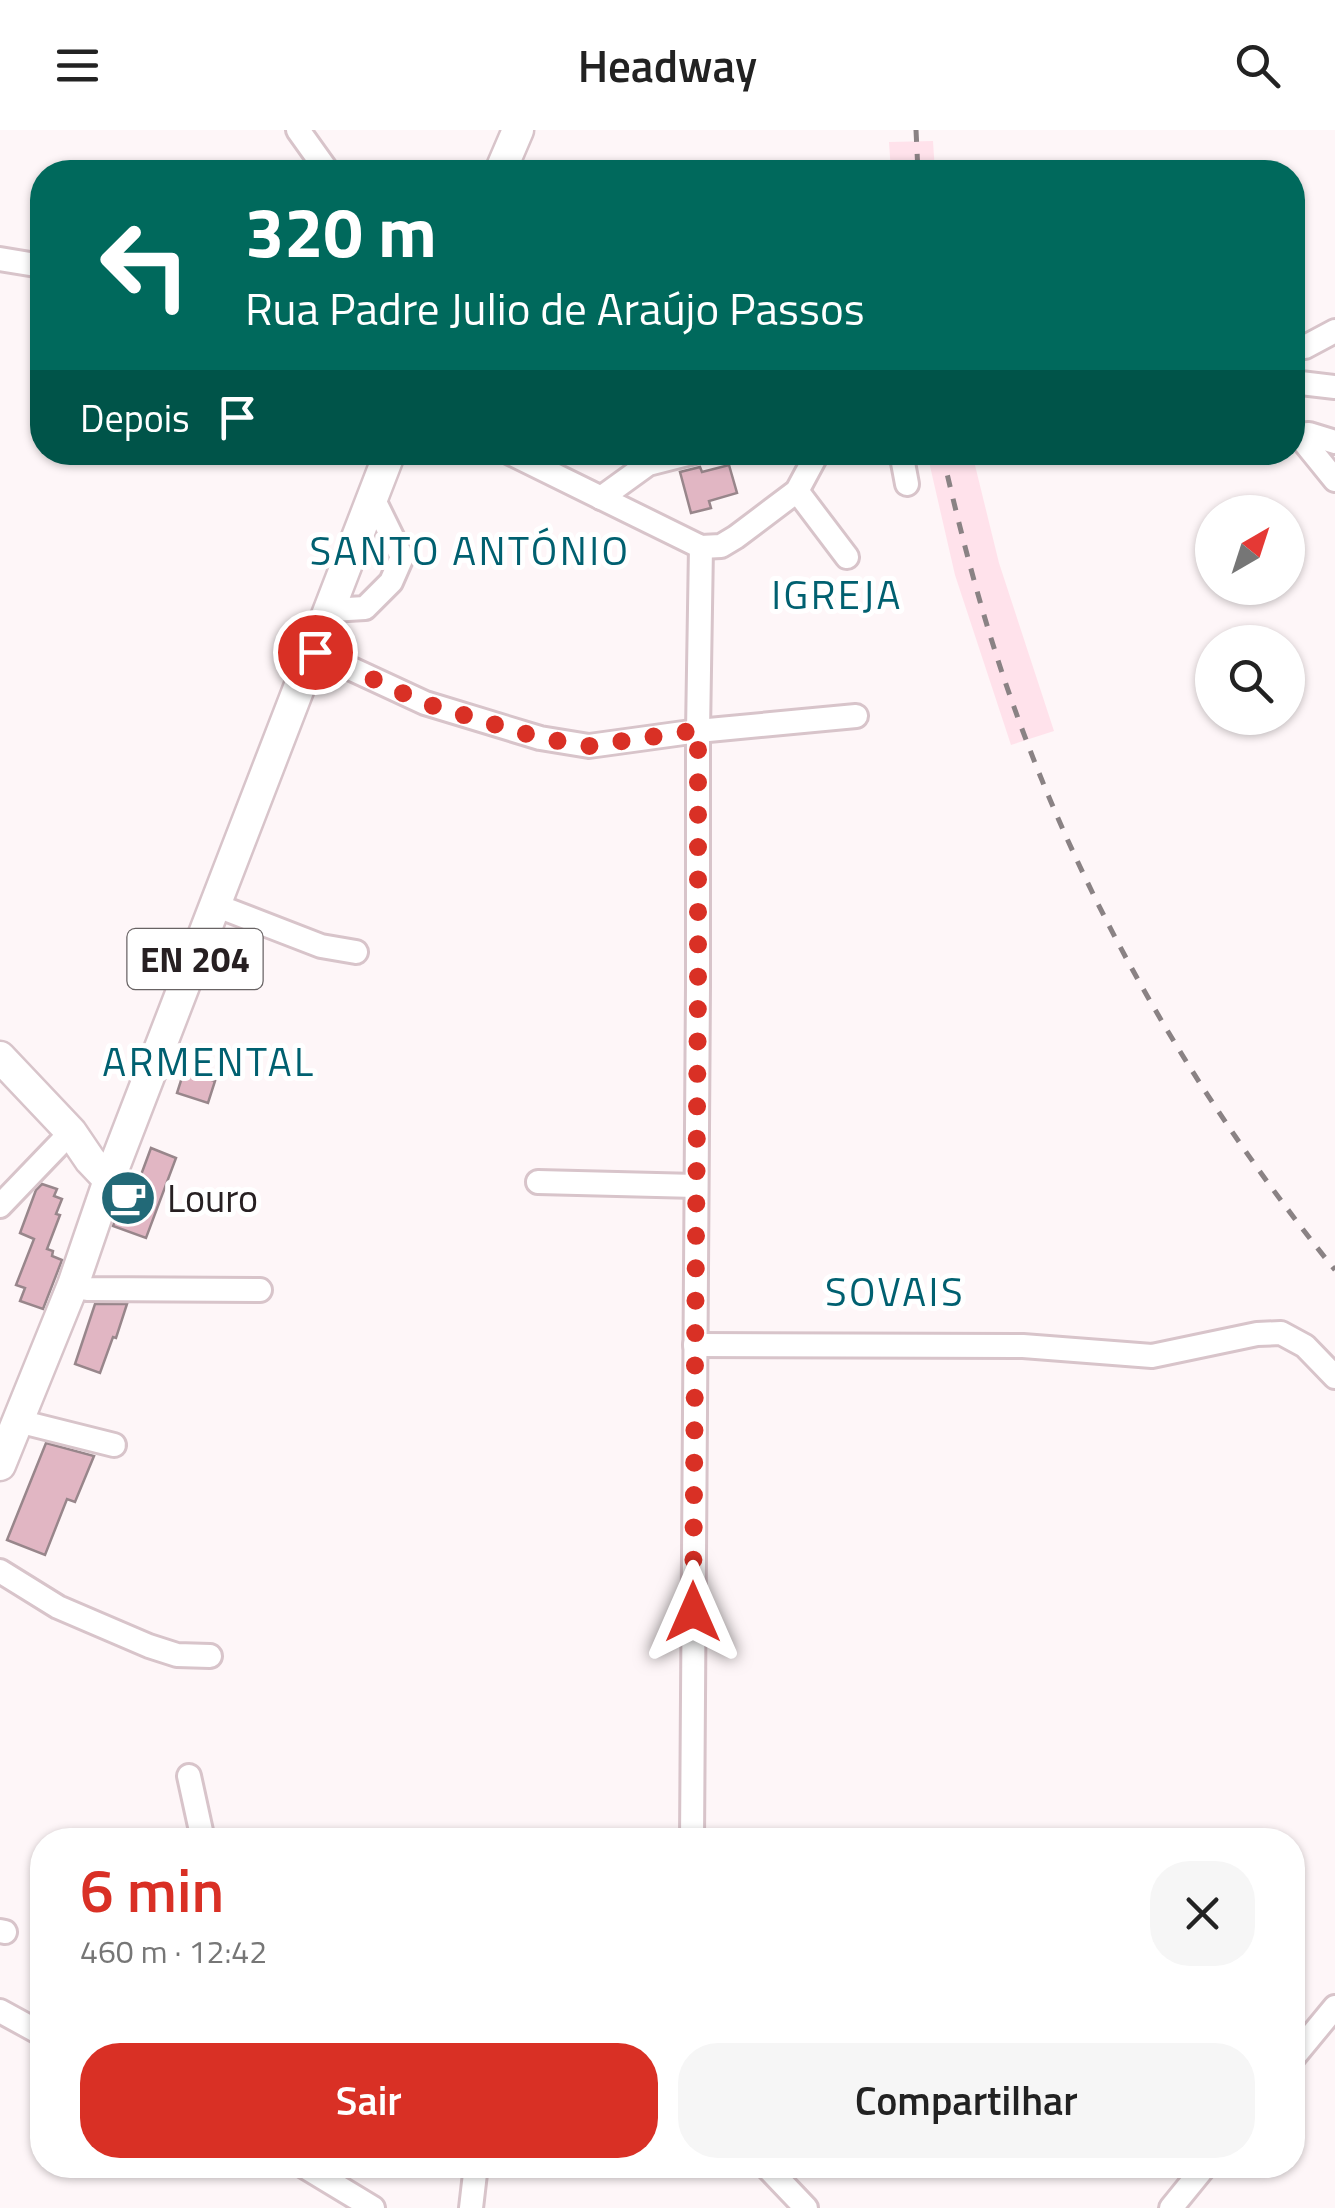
<!DOCTYPE html>
<html lang="pt">
<meta charset="utf-8">
<style>
:root{--surface:#fff;--page:#f6f6f6;--text:#222;--muted:#767676;--accent:#d93025}
body{margin:0;font-family:"Titillium Web",sans-serif;background:var(--page);color:var(--text);height:100vh;display:flex;flex-direction:column;font-size:38px;white-space:nowrap}
*{box-sizing:border-box;margin:0}
p{font-size:32px;color:var(--muted)}
.icon{flex:none;width:55px;height:55px;fill:none;stroke:currentColor;stroke-width:2;stroke-linecap:round;stroke-linejoin:round}
.map{position:relative;flex:1;overflow:hidden}
.sheet{position:absolute;left:30px;top:1698px;width:1275px;height:350px;display:flex;flex-direction:column;background:var(--surface);border-radius:40px;box-shadow:0 2px 8px #0004}
.sheet>*{flex:none}
.top-card{position:absolute;left:30px;top:30px;width:1275px;height:305px;border-radius:40px;box-shadow:0 2px 8px #0004;background:#00695c;color:#fff;overflow:hidden}
.needle{width:65px;rotate:39deg}
.fabs{position:absolute;left:1195px;top:365px;display:grid;gap:20px}
.fabs a{display:grid;place-items:center;width:110px;height:110px;border-radius:50%;background:var(--surface);box-shadow:0 2px 8px #0004;font-size:50px}
.pin{position:absolute;display:grid;place-items:center;width:85px;height:85px;color:#fff;margin:-42px;border:5px solid #fff;border-radius:50%;box-shadow:0 2px 10px #0007}
.me{position:absolute;width:110px;margin:-55px;rotate:0deg;stroke-linejoin:round;filter:drop-shadow(0 0 8px #0008)}
.turn{display:flex;align-items:center;gap:35px;height:210px;padding:0 50px;font-size:45px}
.turn .icon{width:130px;height:130px;stroke-width:2.5}
.turn b{display:block;font-size:70px;line-height:85px}
.then{display:flex;align-items:center;height:95px;padding:0 50px;background:#0003;gap:20px;font-size:38px}
.round{display:grid;place-items:center;flex:none;width:105px;height:105px;border-radius:40px;background:var(--page)}
.overview{display:flex;align-items:center;justify-content:space-between;height:170px;padding:0 50px}
h1{font-size:60px;font-weight:600;line-height:75px;color:var(--accent)}
.action{display:flex;gap:20px;margin-top:auto;padding:20px 50px}
.action a{flex:1;height:115px;border-radius:40px;background:var(--accent);color:#fff;font-size:40px;font-weight:600;line-height:115px;text-align:center}
.action a+a{background:var(--page);color:var(--text)}
header{display:flex;justify-content:space-between;align-items:center;height:130px;padding:0 50px;background:var(--surface);font-size:45px;font-weight:600}
.map>svg:first-child{display:block}
.built{fill:#ffe2eb}
.building{fill:#e1b6c3;stroke:#98868b;stroke-width:2.5}
.lines{fill:none;stroke-linecap:round;stroke-linejoin:round}
.minor-casing{stroke:#d8c4ca;stroke-width:28}
.major-casing{stroke:#d8c4ca;stroke-width:35}
.minor{stroke:#fff;stroke-width:22}
.major{stroke:#fff;stroke-width:30}
.rail{stroke:#8a8284;stroke-width:5;stroke-dasharray:12 12;stroke-linecap:butt}
.route{stroke:#d93025;stroke-width:18;stroke-dasharray:0 32.4}
.labels{text-anchor:middle;dominant-baseline:central;stroke-width:10;stroke-linejoin:round;paint-order:stroke}
.shield{fill:#fff;stroke:#686364;stroke-width:2.5}
.shield-label{font-size:35px;font-weight:bold;fill:#272022}
.poi-label{font-size:38px;fill:#272022;stroke:#fff;text-anchor:start}
.neighbourhood-label{font-size:40px;letter-spacing:2.5px;fill:#006070;stroke:#fff}
</style>
<header><svg class="icon" aria-label="menu" viewBox="0 0 24 24"><path d="M4 6h16M4 12h16M4 18h16"/></svg>Headway<svg class="icon" aria-label="search" viewBox="0 0 24 24"><circle cx="10" cy="10" r="6"/><path d="M15 15l6 6"/></svg></header>
<div class="map">
<svg width="1335" height="2078" viewBox="0 0 1335 2078">
<rect width="100%" height="100%" fill="#fef6f8"/>
<g class="built">
<polygon points="933,11 935,42 891,42 889,12"/>
<polygon points="927,323 972,323 999,433 1054,601 1011,615 955,445"/>
</g>
<g class="building">
<polygon points="729,335 737,363 709,371 711,378 691,383 680,342 700,337 702,342"/>
<polygon points="184,941 215,951 208,973 177,963"/>
<polygon points="151,1018 176,1028 146,1108 113,1096 122,1069 131,1072"/>
<polygon points="42,1054 57,1059 54,1066 62,1069 56,1084 60,1085 47,1119 53,1121 52,1126 62,1130 43,1179 20,1171 25,1158 16,1155 34,1109 20,1103 36,1060"/>
<polygon points="95,1174 127,1174 116,1208 113,1207 100,1243 75,1234"/>
<polygon points="46,1313 94,1326 75,1372 67,1369 45,1425 7,1410"/>
</g>
<g class="lines">
<g class="minor-casing">
<g id="minor">
<polyline points="298,0 328,42"/>
<polyline points="0,129 42,136"/>
<polyline points="1292,219 1305,217 1335,201"/>
<polyline points="1292,252 1335,257"/>
<polyline points="1292,297 1335,350"/>
<polyline points="1298,305 1309,304 1335,312"/>
<polyline points="508,322 701,417 721,416 736,407 797,361 818,322"/>
<polyline points="901,322 907,354"/>
<polyline points="797,361 847,427"/>
<polyline points="601,368 648,334 695,322"/>
<polyline points="331,480 365,478 391,452 402,427 373,368"/>
<polyline points="315,522 425,573 540,608 589,616 698,601 856,586"/>
<polyline points="215,775 321,816 356,822"/>
<polyline points="538,1052 696,1056"/>
<polyline points="0,1076 71,1002"/>
<polyline points="73,1155 87,1159 260,1160"/>
<polyline points="695,1215 1023,1216 1152,1226 1257,1204 1281,1203 1305,1216 1335,1247"/>
<polyline points="18,1291 114,1315"/>
<polyline points="0,1441 58,1477 149,1516 177,1525 210,1526"/>
<polyline points="189,1646 203,1710"/>
<polyline points="692,1710 698,856 698,601 701,417"/>
<polyline points="0,1801 5,1802"/>
<polyline points="0,1881 42,1904"/>
<polyline points="1292,1929 1335,1877"/>
<polyline points="302,2035 373,2078"/>
<polyline points="765,2035 806,2078"/>
<polyline points="471,2078 476,2035"/>
<polyline points="1171,2078 1206,2035"/>
</g>
</g>
<g class="major-casing">
<g id="major">
<polyline points="500,42 518,0"/>
<polyline points="0,927 71,1002 90,1030 109,1050"/>
<polyline points="0,1335 73,1155 109,1050 390,322"/>
</g>
</g>
<use href="#minor" class="minor"/>
<use href="#major" class="major"/>
<g class="rail">
<polyline points="916,0 918,42"/>
<path d="M942,322c20,87 42,172 72,255 73,205 185,395 321,563"/>
</g>
</g>
<g class="lines">
<polyline class="route" points="315,522 424,573 540,608 589,616 698,600 698,856 693,1482"/>
</g>
<defs>
<g id="cafe-disc" transform="scale(2.875)"><circle r="9.5" fill="#226977" stroke="#fff"/><path d="M-5.5-4.5H6V0H3Q3 3.5 0 3.5H-2.5Q-5.5 3.5-5.5 0ZM3-3.2v2h1.7v-2ZM-6 4.5H4V6H-6Z" fill="#fff"/></g>
</defs>
<g fill-rule="evenodd">
<use href="#cafe-disc" x="128" y="1068"/>
</g>
<g class="labels">
<rect class="shield" x="127.5" y="799" width="135" height="60" rx="8"/>
<g class="shield-label">
<text x="195" y="829">EN 204</text>
</g>
<g class="poi-label">
<text x="167" y="1068">Louro</text>
</g>
<g class="neighbourhood-label">
<text x="470" y="420">SANTO ANTÓNIO</text>
<text x="837" y="464">IGREJA</text>
<text x="209" y="931">ARMENTAL</text>
<text x="895" y="1161">SOVAIS</text>
</g>
</g>
</svg>
<div class="fabs">
<a><svg class="needle" viewBox="-14 -14 28 28"><path d="M0-13l5 13h-10z" fill="#e53935"/><path d="M0 13l5-13h-10z" fill="#767676"/></svg></a>
<a><svg class="icon" aria-label="search" viewBox="0 0 24 24"><circle cx="10" cy="10" r="6"/><path d="M15 15l6 6"/></svg></a>
</div>
<div class="pin" style="left:315px;top:522px;background:#d93025"><svg class="icon" aria-label="arrive" viewBox="0 0 24 24"><path d="M6 21V4h12l-3 4 3 4H6"/></svg></div>
<svg class="me" style="left:693px;top:1482px" viewBox="-20 -20 40 40"><path d="M0-17L14 15 0 8-14 15z" fill="#d93025" stroke="#fff" stroke-width="4"/></svg>
<div class="top-card">
<div class="turn"><svg class="icon" aria-label="left" viewBox="0 0 24 24"><path d="M17 20v-9H6M10 6l-5 5 5 5"/></svg><div><b>320 m</b>Rua Padre Julio de Araújo Passos</div></div>
<div class="then">Depois<svg class="icon" aria-label="arrive" viewBox="0 0 24 24"><path d="M6 21V4h12l-3 4 3 4H6"/></svg></div>
</div>
<section class="sheet">
<div class="overview"><div><h1>6 min</h1><p>460 m · 12:42</p></div><a class="round"><svg class="icon" aria-label="close" viewBox="0 0 24 24"><path d="M6 6l12 12M18 6L6 18"/></svg></a></div>
<div class="action"><a>Sair</a><a>Compartilhar</a></div>
</section>
</div>
